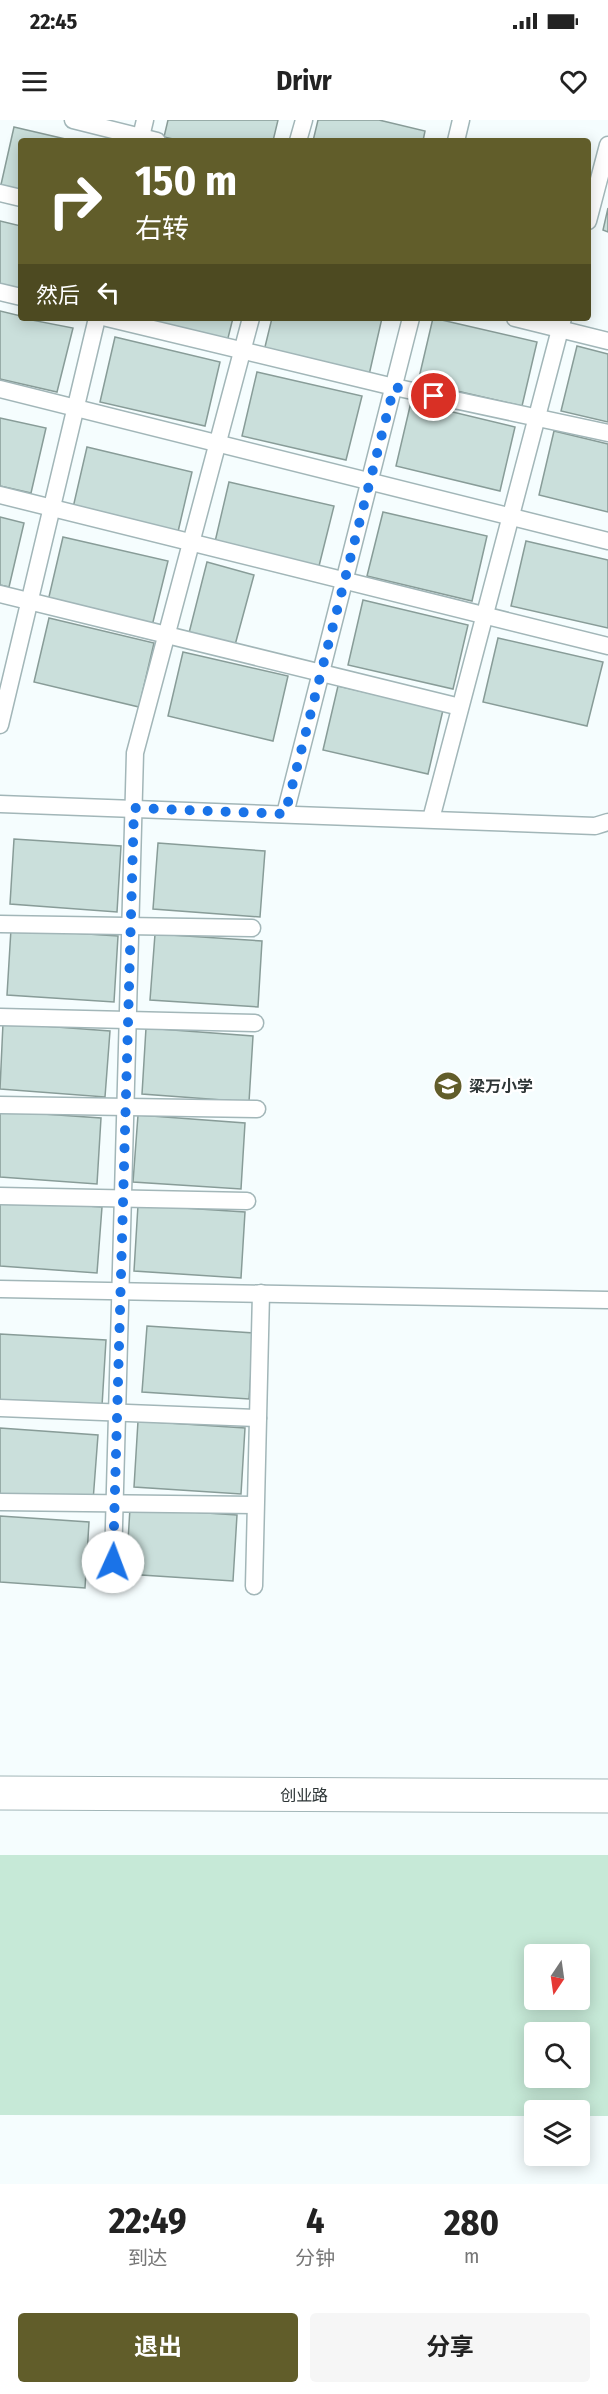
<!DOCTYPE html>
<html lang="zh">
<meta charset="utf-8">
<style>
:root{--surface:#fff;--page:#f6f6f6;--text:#222;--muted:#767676;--accent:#615d2a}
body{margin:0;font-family:"Fira Sans Condensed","Noto Sans SC",sans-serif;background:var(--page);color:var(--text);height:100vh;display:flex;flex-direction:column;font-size:22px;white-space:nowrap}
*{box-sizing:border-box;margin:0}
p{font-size:20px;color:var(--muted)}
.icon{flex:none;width:33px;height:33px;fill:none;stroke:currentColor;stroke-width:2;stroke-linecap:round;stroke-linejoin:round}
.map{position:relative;height:2064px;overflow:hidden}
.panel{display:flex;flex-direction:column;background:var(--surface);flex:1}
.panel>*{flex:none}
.guide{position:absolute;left:18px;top:18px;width:573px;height:183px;border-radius:6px;box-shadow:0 3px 15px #0003;background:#615d2a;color:#fff;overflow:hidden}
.needle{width:39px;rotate:193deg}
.tools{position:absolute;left:524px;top:1824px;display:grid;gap:12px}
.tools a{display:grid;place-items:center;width:66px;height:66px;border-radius:6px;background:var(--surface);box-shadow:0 3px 15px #0003;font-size:30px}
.pin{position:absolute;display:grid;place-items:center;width:51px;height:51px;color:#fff;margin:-26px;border:3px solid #fff;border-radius:50%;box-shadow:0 2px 6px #0007}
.me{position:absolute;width:66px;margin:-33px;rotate:2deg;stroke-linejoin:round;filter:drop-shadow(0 0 4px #0008)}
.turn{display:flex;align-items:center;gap:21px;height:126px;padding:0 18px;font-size:27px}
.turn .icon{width:78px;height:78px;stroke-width:2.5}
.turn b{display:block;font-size:42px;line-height:51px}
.then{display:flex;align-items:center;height:57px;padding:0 18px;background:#0003;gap:12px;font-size:22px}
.eta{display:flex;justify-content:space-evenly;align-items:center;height:102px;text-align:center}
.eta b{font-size:36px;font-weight:700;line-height:42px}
.cta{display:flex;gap:12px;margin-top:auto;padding:12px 18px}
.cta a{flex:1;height:69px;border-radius:6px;background:var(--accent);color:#fff;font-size:24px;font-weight:700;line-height:69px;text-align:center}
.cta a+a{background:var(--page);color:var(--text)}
.status{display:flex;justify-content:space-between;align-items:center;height:42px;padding:0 30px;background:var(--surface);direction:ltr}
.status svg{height:16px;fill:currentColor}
header{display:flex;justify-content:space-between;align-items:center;height:78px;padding:0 18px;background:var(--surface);font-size:27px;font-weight:700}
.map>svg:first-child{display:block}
.green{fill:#c6e9d7;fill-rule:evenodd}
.building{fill:#cadfdb;stroke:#889c98;stroke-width:1.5}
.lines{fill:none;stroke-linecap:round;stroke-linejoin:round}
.service-casing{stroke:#a2b6b8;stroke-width:19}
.minor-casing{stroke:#a2b6b8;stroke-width:35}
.service{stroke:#fff;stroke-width:16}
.minor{stroke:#fff;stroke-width:33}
.route{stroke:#1a73e8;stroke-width:10;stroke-dasharray:0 18}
.labels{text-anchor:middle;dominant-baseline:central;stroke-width:5;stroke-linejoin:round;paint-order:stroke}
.poi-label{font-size:16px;font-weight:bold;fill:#2e3637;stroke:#fff;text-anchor:start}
.street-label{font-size:16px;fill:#2e3637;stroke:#fff}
</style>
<div class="status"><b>22:45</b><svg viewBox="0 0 49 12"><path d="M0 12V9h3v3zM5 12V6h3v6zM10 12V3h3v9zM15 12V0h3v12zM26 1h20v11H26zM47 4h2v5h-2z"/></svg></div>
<header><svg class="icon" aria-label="menu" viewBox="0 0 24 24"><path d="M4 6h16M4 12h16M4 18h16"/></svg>Drivr<svg class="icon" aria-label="heart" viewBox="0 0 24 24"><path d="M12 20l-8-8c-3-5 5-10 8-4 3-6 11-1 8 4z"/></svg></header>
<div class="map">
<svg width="608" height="2064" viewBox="0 0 608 2064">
<rect width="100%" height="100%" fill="#f5fdfe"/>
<path class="green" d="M0,1735h608v261h-29v-6h-45v6l-534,-1zM534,1834h45v46h-45zM534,1912h45v46h-45z"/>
<g class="building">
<polygon points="168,0 278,0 273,21 182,21 164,17"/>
<polygon points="318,0 379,0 425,11 423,21 313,21"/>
<polygon points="14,7 74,21 21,21 21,76 0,69"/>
<polygon points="608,88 608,112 603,110"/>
<polygon points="0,101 21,106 21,174 0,169"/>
<polygon points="0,191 21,196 21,198 73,208 57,272 0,259"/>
<polygon points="127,198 233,198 227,222"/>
<polygon points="272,198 382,198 369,255 264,231"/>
<polygon points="433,198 537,222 522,286 418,262"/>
<polygon points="115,217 220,242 205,306 100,282"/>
<polygon points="577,226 608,234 608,302 561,291"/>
<polygon points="257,252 362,276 346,340 242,316"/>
<polygon points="411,282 515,307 500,371 396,346"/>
<polygon points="0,298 46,308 31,373 0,366"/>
<polygon points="554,311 608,324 608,392 539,375"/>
<polygon points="87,327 192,352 177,416 72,392"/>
<polygon points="229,362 334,386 318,450 214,426"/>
<polygon points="383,392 487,416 472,481 367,456"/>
<polygon points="0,397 24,403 9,467 0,465"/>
<polygon points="63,417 168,441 152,506 48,481"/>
<polygon points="526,421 608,440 608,508 511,486"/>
<polygon points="207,442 254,455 235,525 189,513"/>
<polygon points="363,480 468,505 453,569 348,545"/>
<polygon points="49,498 154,523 139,587 34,562"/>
<polygon points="498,518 603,542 587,606 483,582"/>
<polygon points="183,532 288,556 273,621 168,596"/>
<polygon points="338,566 443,590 428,654 323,630"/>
<polygon points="14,719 121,726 117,792 10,784"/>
<polygon points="158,723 265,731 260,797 153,789"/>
<polygon points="11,809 118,816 114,882 7,875"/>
<polygon points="155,814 262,821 258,887 150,880"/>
<polygon points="3,903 110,911 105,977 0,969"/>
<polygon points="146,908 253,916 249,982 142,974"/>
<polygon points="0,991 101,998 97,1064 0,1057"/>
<polygon points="138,995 245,1003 241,1069 133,1062"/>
<polygon points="0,1080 102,1087 97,1153 0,1146"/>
<polygon points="138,1085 245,1092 241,1158 134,1151"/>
<polygon points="147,1206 254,1213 249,1279 142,1272"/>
<polygon points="0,1214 106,1220 102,1286 0,1280"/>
<polygon points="138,1301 245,1308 241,1374 134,1367"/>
<polygon points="0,1308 98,1315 93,1381 0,1375"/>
<polygon points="130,1388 237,1395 233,1461 126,1454"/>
<polygon points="0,1396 89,1402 85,1468 0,1462"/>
</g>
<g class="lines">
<g class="service-casing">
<g id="service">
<polyline points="73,0 157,21"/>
<polyline points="140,21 145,0"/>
<polyline points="298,21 304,0"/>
<polyline points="456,21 461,0"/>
<polyline points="0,73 21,78"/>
<polyline points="588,101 608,25"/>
<polyline points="0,172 21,177"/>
<polyline points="107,198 394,267 608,313"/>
<polyline points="515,198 608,221"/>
<polyline points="0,269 608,421"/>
<polyline points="0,375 608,526"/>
<polyline points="0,474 460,587"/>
<polyline points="0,605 97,198"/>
<polyline points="0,684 595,706 608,702"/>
<polyline points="285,694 411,198"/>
<polyline points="431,699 563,198"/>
<polyline points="0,804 252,808"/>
<polyline points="0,897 255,903"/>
<polyline points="0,985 257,989"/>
<polyline points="0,1076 247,1081"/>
<polyline points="0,1169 608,1180"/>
<polyline points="0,1288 258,1298"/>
<polyline points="0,1382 255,1385"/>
<polyline points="113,1442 135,633 251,198"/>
<polyline points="254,1466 261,1173"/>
</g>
</g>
<g class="minor-casing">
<polyline id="minor" points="0,1673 608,1676"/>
</g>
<use href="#service" class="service"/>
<use href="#minor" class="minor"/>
</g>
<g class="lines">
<polyline class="route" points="113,1442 134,688 285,694 394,267 434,276"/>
</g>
<defs>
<g id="school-disc" transform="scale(1.5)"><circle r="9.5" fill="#615d2a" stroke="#fff"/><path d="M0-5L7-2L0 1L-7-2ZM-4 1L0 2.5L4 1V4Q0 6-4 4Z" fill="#fff"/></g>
</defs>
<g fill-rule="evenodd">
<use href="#school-disc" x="448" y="966"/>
</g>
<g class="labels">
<g class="poi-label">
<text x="469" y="966">梁万小学</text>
</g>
<g class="street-label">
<text x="304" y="1675">创业路</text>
</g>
</g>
</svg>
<div class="tools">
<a><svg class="needle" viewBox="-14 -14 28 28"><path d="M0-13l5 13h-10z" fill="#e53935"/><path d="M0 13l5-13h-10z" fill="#767676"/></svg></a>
<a><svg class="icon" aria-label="search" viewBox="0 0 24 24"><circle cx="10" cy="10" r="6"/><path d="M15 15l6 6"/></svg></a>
<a><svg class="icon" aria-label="layers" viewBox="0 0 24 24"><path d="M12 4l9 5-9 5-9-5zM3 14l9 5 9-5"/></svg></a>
</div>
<div class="pin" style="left:434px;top:276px;background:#d93025"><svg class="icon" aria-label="arrive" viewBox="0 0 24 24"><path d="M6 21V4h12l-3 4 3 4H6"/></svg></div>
<svg class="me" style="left:113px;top:1442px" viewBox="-20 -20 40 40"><circle r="19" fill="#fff"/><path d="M0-13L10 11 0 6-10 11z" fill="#1a73e8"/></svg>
<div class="guide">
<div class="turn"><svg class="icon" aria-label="right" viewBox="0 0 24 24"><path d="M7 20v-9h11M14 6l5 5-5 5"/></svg><div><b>150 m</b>右转</div></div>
<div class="then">然后<svg class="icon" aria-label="left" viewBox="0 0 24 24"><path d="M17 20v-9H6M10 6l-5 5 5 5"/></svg></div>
</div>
</div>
<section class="panel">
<div class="eta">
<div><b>22:49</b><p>到达</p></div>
<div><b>4</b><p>分钟</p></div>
<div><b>280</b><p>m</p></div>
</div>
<div class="cta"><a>退出</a><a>分享</a></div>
</section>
